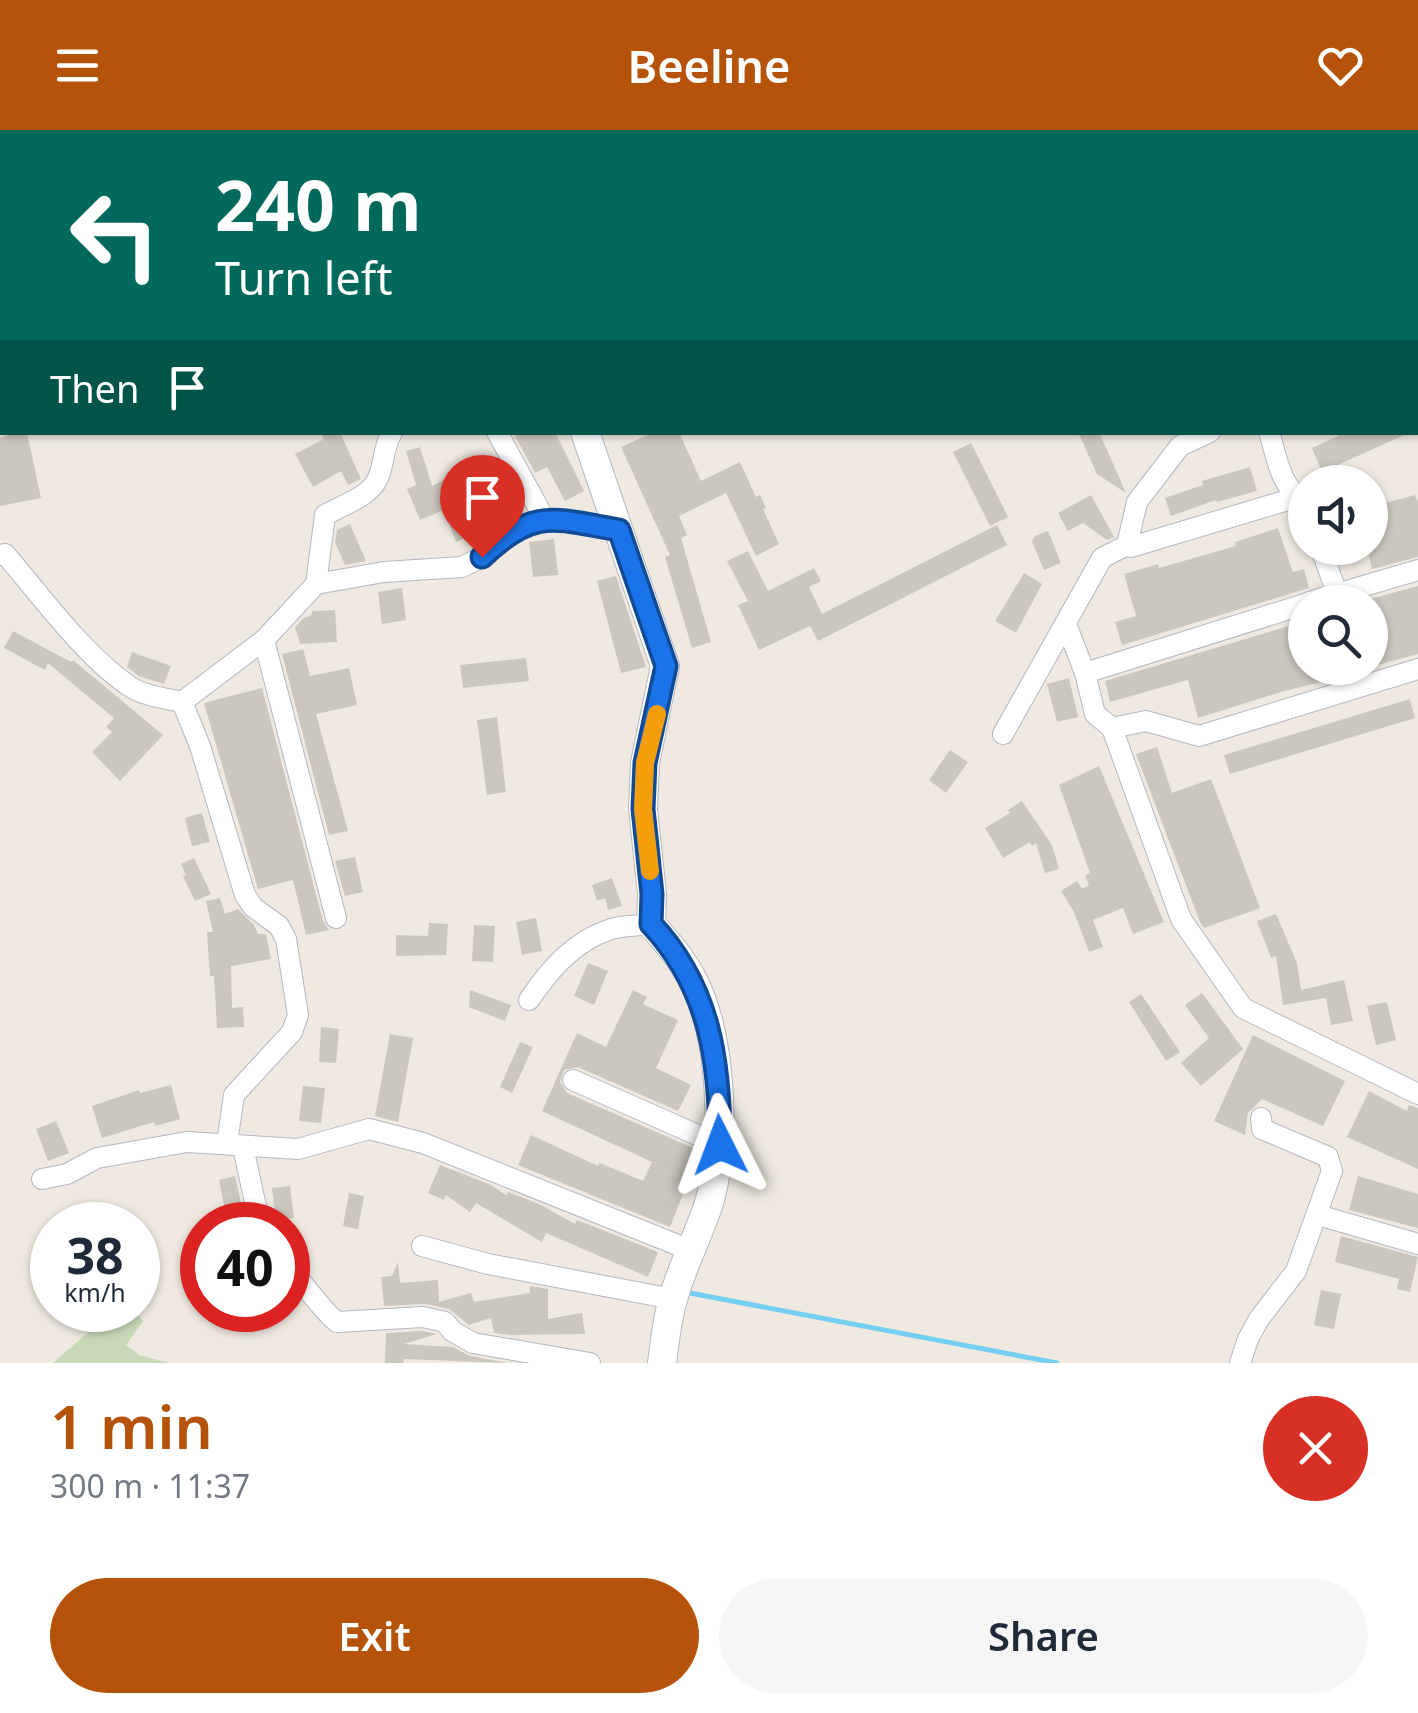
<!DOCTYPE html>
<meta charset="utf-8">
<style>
:root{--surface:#fff;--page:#f6f6f7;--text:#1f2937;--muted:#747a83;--accent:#b45309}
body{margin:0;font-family:"Noto Sans",sans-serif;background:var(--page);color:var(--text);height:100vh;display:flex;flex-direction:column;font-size:38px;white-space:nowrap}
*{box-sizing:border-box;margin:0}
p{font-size:32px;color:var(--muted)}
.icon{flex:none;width:55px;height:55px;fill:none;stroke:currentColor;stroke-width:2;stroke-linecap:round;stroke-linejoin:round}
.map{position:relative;height:1233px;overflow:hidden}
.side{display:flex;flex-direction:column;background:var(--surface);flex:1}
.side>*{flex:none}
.top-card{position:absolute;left:0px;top:0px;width:1420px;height:305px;box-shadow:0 2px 8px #0004;background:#00695c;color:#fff;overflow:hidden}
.tools{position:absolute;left:1288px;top:335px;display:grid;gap:20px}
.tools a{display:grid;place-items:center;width:100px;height:100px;border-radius:50%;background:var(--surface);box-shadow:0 2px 8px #0004;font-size:50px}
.speed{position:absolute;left:30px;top:1072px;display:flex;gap:20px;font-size:50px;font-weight:700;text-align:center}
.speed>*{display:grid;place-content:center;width:130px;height:130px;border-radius:50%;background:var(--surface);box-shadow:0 2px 8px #0004;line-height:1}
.speed small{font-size:25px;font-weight:400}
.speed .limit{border:15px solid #d22;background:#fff;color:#111}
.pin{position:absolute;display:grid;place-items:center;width:85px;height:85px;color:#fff;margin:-102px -42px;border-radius:50% 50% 50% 0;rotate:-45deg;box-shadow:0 0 10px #0007}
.pin .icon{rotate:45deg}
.me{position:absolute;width:110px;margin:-55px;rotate:357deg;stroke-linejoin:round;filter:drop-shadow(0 0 8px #0008)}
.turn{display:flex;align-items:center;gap:35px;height:210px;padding:0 50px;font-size:45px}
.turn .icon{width:130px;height:130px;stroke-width:2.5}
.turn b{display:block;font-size:70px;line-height:85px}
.then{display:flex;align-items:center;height:95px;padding:0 50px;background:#0003;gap:20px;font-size:38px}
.round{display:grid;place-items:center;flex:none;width:105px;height:105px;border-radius:52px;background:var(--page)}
.headline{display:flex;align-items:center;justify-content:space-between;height:170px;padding:0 50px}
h1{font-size:60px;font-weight:600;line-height:75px;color:var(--accent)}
.cta{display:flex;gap:20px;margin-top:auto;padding:20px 50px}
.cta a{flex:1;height:115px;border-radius:60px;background:var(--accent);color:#fff;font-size:40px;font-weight:600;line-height:115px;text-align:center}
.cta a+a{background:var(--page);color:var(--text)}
header{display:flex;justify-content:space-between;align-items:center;height:130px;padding:0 50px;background:var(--accent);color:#fff;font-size:45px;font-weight:600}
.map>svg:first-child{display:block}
.cemetery{fill:#c8d9b8}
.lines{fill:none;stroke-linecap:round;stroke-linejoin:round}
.stream{stroke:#75cff0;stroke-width:5}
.building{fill:#cbc7bf}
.street-casing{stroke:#b4b7c1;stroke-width:22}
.secondary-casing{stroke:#b4b7c1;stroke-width:30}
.street{stroke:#fff;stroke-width:20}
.secondary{stroke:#fff;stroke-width:28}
.route-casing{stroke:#114b97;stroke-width:25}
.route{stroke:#1a73e8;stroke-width:18}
.slow{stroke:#f59e0b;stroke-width:18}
</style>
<header><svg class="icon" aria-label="menu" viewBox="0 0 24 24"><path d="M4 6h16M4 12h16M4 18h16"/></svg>Beeline<svg class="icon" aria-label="heart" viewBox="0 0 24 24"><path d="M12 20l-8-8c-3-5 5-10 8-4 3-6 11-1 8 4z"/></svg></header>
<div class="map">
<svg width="1418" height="1233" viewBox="0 0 1418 1233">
<rect width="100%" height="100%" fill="#efe9e1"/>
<polygon class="cemetery" points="113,1181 136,1183 143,1191 126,1215 139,1225 169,1233 53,1233"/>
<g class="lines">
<polyline class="stream" points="690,1163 1057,1233"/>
</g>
<g class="building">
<polygon points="18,302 27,302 41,368 0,376 0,308"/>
<polygon points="321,302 340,302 361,349 348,355 341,341 313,357 295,324 324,309"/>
<polygon points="522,302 555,302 584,361 565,371 547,337 535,343 515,306"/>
<polygon points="654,302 679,302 701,351 740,332 756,367 760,365 766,378 763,379 779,414 756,426 726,363 679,386 687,405 681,408 711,512 692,518 665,427 670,425 621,317"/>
<polygon points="1078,302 1099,302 1126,363 1097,344"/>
<polygon points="1347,302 1409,302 1409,303 1322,342 1312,318"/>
<polygon points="971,313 1008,387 990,396 953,322"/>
<polygon points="420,317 432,356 468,338 466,334 479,326 495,354 492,356 507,389 456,412 444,380 420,390 407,359 416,355 406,321"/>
<polygon points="1250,337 1257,361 1217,372 1216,370 1171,386 1165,368 1203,355 1202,351"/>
<polygon points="1091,365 1114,407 1107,410 1083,393 1068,401 1058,383"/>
<polygon points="1415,365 1418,372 1418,427 1372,439 1367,418 1370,418 1370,377"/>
<polygon points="350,394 366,431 345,435 335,412 337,400"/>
<polygon points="997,395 1007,415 818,511 810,496 759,520 738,475 748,471 727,431 748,421 768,461 814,438 821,451 809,457 822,484"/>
<polygon points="1278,398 1293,442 1304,439 1309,458 1122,515 1115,492 1136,486 1124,444 1158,434 1159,438 1236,416 1235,412"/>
<polygon points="1048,401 1061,433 1044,440 1032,412 1035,406"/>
<polygon points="554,409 558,445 533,447 529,412"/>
<polygon points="1024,443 1042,454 1016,503 995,491"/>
<polygon points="616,446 646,537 621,543 597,451"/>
<polygon points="1418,456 1418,524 1370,537 1370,469"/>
<polygon points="402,458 406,490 382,494 378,462"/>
<polygon points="335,480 337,512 300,514 295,497 304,488 312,485 312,481"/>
<polygon points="1292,495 1305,538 1358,538 1358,543 1281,562 1198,588 1188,550 1110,572 1105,551"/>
<polygon points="13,501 71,532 73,530 163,605 120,651 92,622 112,602 106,597 114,588 48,533 45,540 4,518"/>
<polygon points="303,519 310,546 349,538 357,575 316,584 348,701 329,705 282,524"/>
<polygon points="132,522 171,536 164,554 139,546 127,537"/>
<polygon points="526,528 529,551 463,558 460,535"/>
<polygon points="1069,548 1078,587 1057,592 1047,554"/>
<polygon points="262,558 323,791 329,800 306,805 293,750 258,759 204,573"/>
<polygon points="1410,569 1415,588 1230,644 1224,625"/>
<polygon points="497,587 506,662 487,665 477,590"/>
<polygon points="1157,617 1172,663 1211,649 1260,778 1204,798 1200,792 1136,624"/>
<polygon points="950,620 968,632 946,663 929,650"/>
<polygon points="1099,636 1164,792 1133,804 1123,778 1093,790 1103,817 1089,822 1074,782 1061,761 1077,751 1082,759 1089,755 1085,746 1090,743 1059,655"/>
<polygon points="1022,671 1052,715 1059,739 1045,743 1036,713 1032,716 1030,712 1003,728 985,698 1010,683 1008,680"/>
<polygon points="202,683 210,712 192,716 185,688"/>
<polygon points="355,727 363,762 345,766 335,731"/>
<polygon points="194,728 211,764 195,771 183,746 186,745 181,734"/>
<polygon points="612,748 622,776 608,780 605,768 597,771 592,755"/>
<polygon points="220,768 225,784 238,779 254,795 258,804 266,804 271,829 231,836 232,878 243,877 244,897 217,898 214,846 210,846 207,802 213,802 206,771"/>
<polygon points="1276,784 1297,833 1301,860 1344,850 1353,891 1331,895 1326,868 1283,875 1276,826 1271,828 1257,791"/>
<polygon points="536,788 542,821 522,825 516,792"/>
<polygon points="429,793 448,794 446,825 396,826 396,805 428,806"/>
<polygon points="474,795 495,796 493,832 472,831"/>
<polygon points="588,833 608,841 594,875 574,866"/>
<polygon points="470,860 511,875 505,891 469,877"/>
<polygon points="633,860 647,867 643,874 678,890 656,938 691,955 678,981 578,937 564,940 560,952 567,963 700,1021 670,1097 518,1035 531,1005 598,1036 600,1033 643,1051 652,1032 542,981 577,903 606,917"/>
<polygon points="1202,863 1243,919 1201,956 1181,933 1209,908 1185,875"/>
<polygon points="1141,864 1180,922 1166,931 1129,872"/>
<polygon points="1387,872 1396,910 1376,915 1367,876"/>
<polygon points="321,897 339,899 336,933 319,932"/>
<polygon points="390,904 413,908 398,992 375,986"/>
<polygon points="1253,905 1345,951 1323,996 1262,969 1248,983 1245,1005 1214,991"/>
<polygon points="520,912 533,917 512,963 500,957"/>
<polygon points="171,955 180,989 155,996 154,992 102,1008 92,976 139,960 140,963"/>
<polygon points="303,956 325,958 321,993 299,991"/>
<polygon points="1369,961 1407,981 1409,975 1418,978 1418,1039 1347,1007"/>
<polygon points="56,991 69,1023 48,1031 36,999"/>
<polygon points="440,1035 491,1055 506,1065 508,1062 539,1074 575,1094 577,1090 658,1122 648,1147 546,1103 542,1112 476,1073 470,1082 446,1065 444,1070 428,1063"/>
<polygon points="235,1046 245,1092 228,1095 219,1050"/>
<polygon points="1358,1046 1418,1064 1418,1098 1349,1080"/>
<polygon points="290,1056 294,1088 276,1090 272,1058"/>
<polygon points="349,1063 364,1066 358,1099 343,1096"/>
<polygon points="1341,1106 1418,1127 1410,1162 1397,1159 1399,1149 1335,1132"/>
<polygon points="398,1132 400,1153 438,1150 439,1172 471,1163 474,1172 530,1163 530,1156 548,1159 548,1189 582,1183 585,1204 510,1205 494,1203 491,1188 469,1195 449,1179 426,1174 384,1176 381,1147 392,1146"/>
<polygon points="1321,1160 1341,1164 1334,1199 1314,1195"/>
<polygon points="422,1201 437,1204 404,1214 453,1217 470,1226 508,1233 404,1229 403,1233 385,1233 386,1203"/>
</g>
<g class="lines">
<g class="street-casing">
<g id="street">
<polyline points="436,0 437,2"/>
<polyline points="568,0 569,2"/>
<polyline points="1091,0 1094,2"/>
<polyline points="940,2 941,0"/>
<polyline points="497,302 544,388"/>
<path d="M1269,302c8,25 11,56 35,68"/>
<polyline points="1127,415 1131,417 1298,367"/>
<polyline points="1321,418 1337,464"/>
<path d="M0,425l5,-1c36,42 78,100 124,132 15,10 35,12 53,16"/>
<polyline points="316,454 384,442 462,437 482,427 508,403 544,388 619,401"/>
<polyline points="1309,472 1418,440"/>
<polyline points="1066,494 1085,543 1095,584 1112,598 1181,789 1243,878 1418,964"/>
<polyline points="264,510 336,788"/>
<polyline points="1085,543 1305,474"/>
<polyline points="1112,598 1146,591 1199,606 1418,539"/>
<polyline points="1003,604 1102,428 1127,415 1137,372 1180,316 1210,302"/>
<path d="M529,870c21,-31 45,-59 82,-71 12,-4 28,-3 40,-5"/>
<polyline points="573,950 720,1015"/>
<path d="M227,1013l7,-48 58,-63 6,-17 -12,-76 -7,-13 -26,-19 -8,-12 -45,-149 -18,-44 82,-62 52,-56 9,-69c16,-9 46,-19 53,-37 7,-16 4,-27 14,-46"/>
<polyline points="243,1017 260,1095"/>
<polyline points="42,1049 67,1044 97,1028 187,1012 298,1019 369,999 423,1013 690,1120"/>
<polyline points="1318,1085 1418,1114"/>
<polyline points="422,1116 488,1134 673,1169"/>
<path d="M288,1136c10,11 40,51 49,56l86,-5 22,5 7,9 21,12 117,20"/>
<polyline points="1240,1233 1248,1209 1259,1189 1296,1141 1332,1041 1328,1027 1262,999 1261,988"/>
</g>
</g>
<g class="secondary-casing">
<path id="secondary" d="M585,302l80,234 -20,97 -2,46 9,85 -1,30c19,21 37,42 48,69 23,57 27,151 10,210 -10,31 -26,61 -35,93 -7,21 -9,45 -12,67"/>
</g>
<use href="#street" class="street"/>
<use href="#secondary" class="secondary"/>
</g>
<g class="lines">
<g class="route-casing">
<path id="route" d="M482,427c52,-50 72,-38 137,-27l47,136 -21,97 -2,46 9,85 -1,30c59,63 69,138 69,221"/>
</g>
<use href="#route" class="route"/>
<polyline class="slow" points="650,741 643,679 645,633 657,584"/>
</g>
</svg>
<div class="tools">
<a><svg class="icon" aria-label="sound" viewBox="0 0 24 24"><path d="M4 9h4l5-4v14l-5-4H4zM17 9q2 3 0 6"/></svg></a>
<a><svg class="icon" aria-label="search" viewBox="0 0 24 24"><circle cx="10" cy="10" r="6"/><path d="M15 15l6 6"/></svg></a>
</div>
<div class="speed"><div>38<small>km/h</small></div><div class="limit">40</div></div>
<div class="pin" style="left:482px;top:427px;background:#d93025"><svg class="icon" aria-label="arrive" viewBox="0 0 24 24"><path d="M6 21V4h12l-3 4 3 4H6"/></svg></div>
<svg class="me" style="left:720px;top:1015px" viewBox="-20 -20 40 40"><path d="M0-17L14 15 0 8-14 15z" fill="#1a73e8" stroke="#fff" stroke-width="4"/></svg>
<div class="top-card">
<div class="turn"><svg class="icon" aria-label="left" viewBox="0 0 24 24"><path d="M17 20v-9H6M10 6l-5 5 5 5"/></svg><div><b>240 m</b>Turn left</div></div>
<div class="then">Then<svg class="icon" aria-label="arrive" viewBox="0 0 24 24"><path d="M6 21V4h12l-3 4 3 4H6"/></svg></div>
</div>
</div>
<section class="side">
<div class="headline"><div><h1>1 min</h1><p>300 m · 11:37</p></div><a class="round" style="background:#d93025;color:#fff"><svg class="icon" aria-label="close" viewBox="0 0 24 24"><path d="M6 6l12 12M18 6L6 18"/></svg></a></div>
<div class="cta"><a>Exit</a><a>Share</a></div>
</section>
